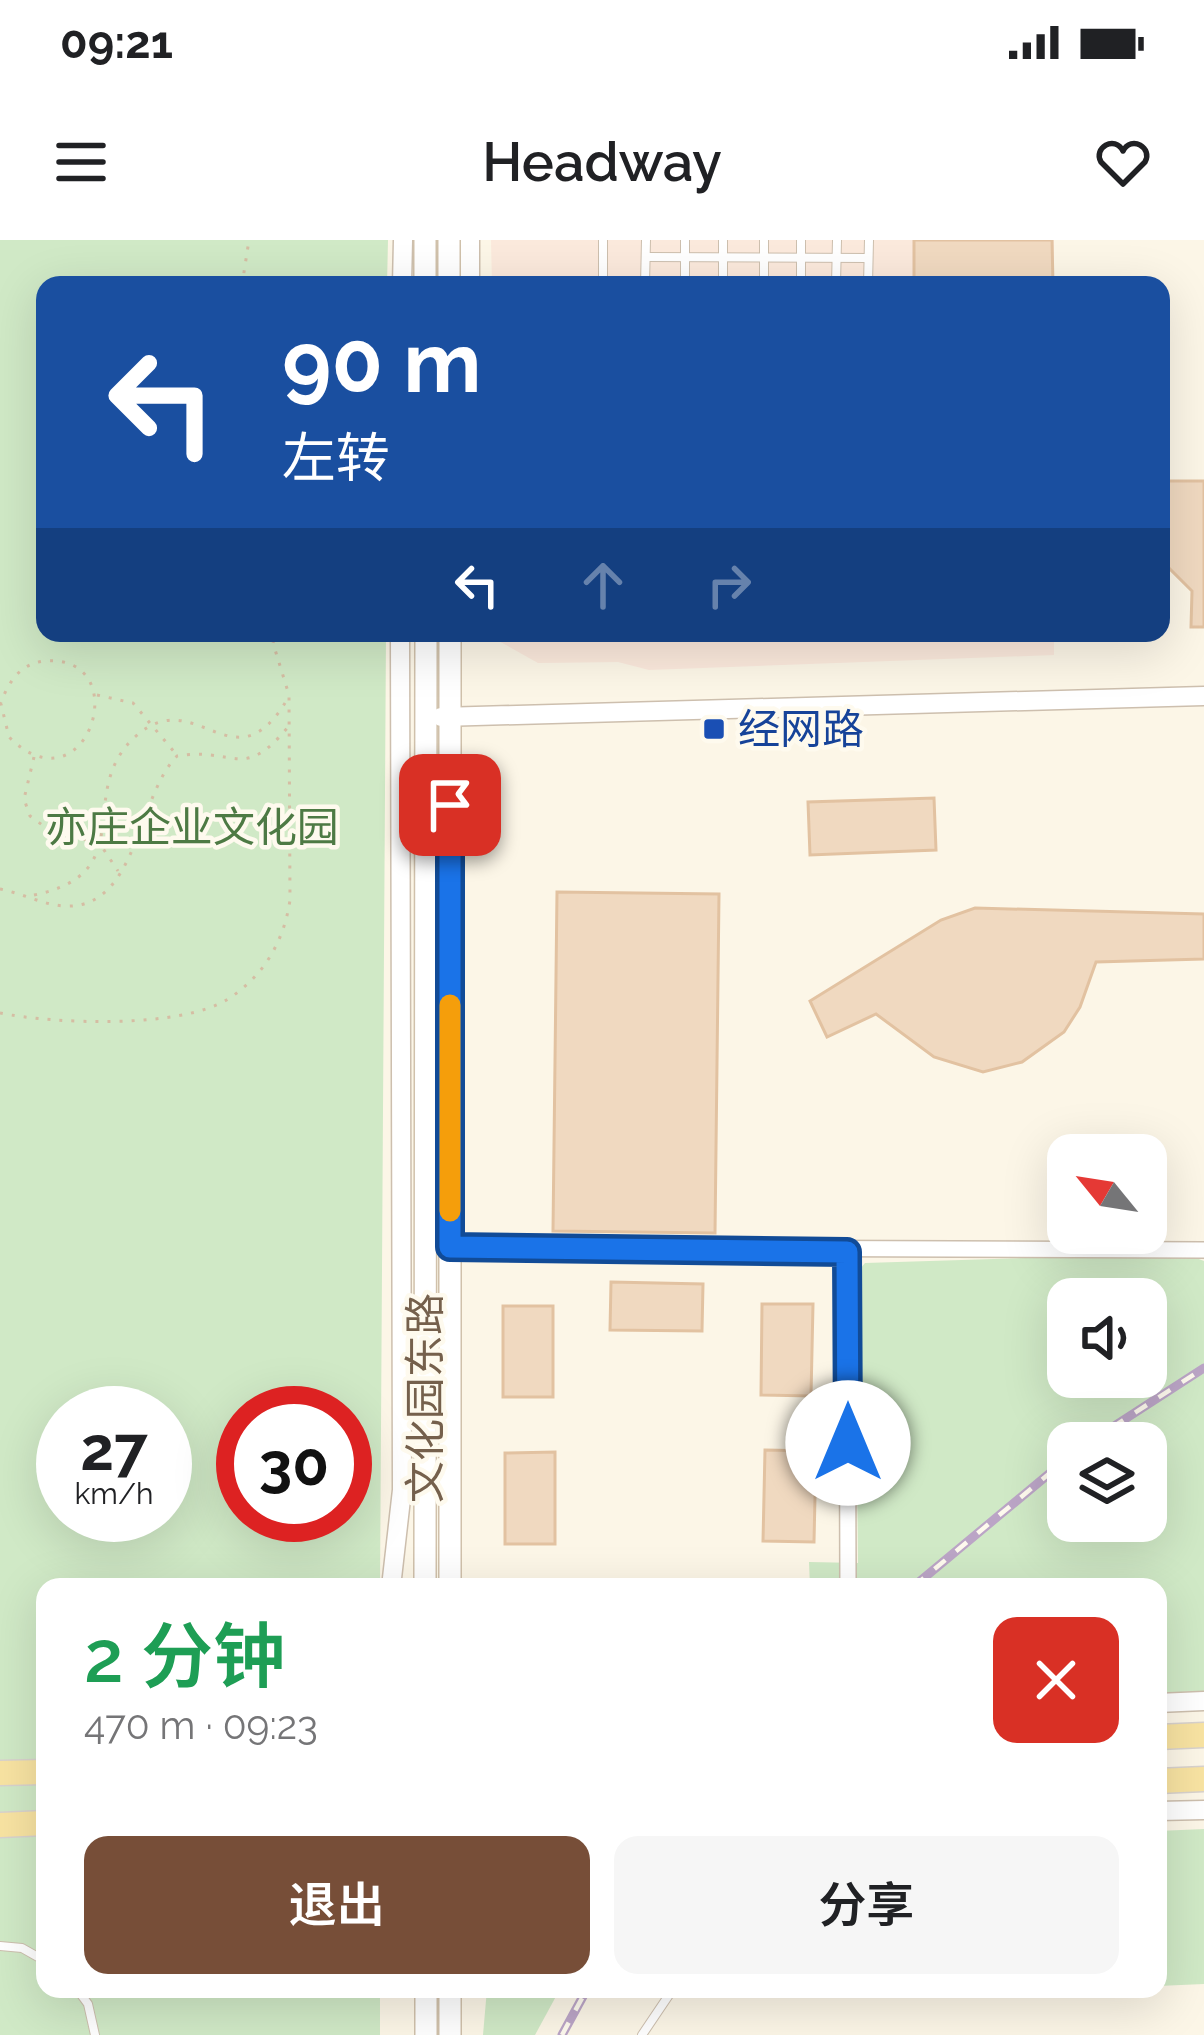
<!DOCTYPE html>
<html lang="zh">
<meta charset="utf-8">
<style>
:root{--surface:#fff;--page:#f6f6f6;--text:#202124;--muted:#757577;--accent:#774e38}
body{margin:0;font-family:Raleway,"Noto Sans SC",sans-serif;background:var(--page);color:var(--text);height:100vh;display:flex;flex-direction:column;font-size:45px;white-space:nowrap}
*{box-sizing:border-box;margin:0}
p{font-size:39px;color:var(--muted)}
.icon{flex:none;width:66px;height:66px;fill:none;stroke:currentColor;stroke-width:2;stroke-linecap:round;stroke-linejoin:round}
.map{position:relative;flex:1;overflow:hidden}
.panel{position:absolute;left:36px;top:1338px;width:1131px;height:420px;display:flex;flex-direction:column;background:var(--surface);border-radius:24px;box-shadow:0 12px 48px #0002}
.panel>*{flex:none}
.hud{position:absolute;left:36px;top:36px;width:1134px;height:366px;border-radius:24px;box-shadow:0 12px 48px #0002;background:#1a4fa0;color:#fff;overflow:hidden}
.needle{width:78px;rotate:300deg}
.buttons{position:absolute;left:1047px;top:894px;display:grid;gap:24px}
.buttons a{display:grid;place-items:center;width:120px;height:120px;border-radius:24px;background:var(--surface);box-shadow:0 12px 48px #0002;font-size:60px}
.speed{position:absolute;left:36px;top:1146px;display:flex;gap:24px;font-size:60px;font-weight:700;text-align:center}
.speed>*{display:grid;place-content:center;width:156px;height:156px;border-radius:50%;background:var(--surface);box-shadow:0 12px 48px #0002;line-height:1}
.speed small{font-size:30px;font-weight:400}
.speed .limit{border:18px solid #d22;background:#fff;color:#111}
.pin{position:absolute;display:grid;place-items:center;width:102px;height:102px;color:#fff;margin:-51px;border-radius:24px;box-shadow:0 6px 18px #0006}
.me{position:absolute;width:132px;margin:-66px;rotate:0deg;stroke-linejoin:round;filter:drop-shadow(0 0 9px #0008)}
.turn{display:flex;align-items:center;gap:42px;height:252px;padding:0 48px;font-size:54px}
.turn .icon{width:156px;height:156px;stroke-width:2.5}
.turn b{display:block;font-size:84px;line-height:102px}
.lanes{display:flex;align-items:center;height:114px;padding:0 48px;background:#0003;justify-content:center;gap:60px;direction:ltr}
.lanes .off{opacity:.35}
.round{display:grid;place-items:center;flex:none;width:126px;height:126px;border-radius:24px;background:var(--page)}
.headline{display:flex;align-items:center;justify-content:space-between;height:204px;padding:0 48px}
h1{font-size:72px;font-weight:600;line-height:90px;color:#1e9e55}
.action{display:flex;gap:24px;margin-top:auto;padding:24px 48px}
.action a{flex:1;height:138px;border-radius:24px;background:var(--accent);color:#fff;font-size:48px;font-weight:600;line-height:138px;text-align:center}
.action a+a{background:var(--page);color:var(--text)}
.status{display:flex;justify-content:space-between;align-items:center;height:84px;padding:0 60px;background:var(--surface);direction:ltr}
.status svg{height:33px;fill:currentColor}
header{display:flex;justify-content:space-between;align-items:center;height:156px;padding:0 48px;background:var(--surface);font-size:54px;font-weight:600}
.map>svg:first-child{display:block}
.commercial{fill:#fbe9dc}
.green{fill:#d0e9c6;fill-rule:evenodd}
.building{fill:#f0d9c0;stroke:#e2c2a1;stroke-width:3}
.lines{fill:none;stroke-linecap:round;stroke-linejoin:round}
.service-casing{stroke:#cdbfae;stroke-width:10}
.minor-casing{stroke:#cdbfae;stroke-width:18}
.tertiary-casing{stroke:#cdbfae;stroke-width:21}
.secondary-casing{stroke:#d0c1ab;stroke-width:24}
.primary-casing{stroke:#d8d2cd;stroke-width:27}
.path{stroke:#d5bda3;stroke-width:3;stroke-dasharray:3 9;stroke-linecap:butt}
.service{stroke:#fff;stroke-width:8}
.minor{stroke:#fff;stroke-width:15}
.tertiary{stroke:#fff;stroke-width:18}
.secondary{stroke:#fff;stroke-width:21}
.primary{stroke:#f8e3a2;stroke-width:24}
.rail-casing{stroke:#bba5c6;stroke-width:9}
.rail{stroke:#fefaee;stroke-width:4.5;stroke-dasharray:14;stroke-linecap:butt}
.route-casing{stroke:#114b97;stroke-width:30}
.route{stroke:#1a73e8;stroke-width:21}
.slow{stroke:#f59e0b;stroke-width:21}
.transit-dot{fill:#1a4fb4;stroke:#fefaee;stroke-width:4.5}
.labels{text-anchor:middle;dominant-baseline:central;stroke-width:9;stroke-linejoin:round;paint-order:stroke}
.transit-label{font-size:42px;fill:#164399;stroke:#fefaee;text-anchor:start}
.park-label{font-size:42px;fill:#4d7a44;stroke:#fefaee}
.street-label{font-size:42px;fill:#75604c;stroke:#fefaee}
</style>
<div class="status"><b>09:21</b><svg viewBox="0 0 49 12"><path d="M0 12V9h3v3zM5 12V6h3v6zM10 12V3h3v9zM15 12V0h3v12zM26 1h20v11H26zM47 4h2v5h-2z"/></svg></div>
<header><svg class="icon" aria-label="menu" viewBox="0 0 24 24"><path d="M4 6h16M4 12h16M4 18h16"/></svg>Headway<svg class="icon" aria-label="heart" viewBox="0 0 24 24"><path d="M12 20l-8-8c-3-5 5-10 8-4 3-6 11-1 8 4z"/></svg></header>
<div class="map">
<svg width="1204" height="1795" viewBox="0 0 1204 1795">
<rect width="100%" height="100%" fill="#fcf6e7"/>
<g class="commercial">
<polygon points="491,0 1054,0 1054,45 492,45"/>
<polygon points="495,393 1054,393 1054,415 649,430 618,422 538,423 495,399"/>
</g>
<g class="green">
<path d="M0,0h388l-1,45h-342v348h341l-6,954h-335v402h335v46h-380zM63,1173h102v102h-102zM243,1173h102v102h-102z"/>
<path d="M1183,1013l21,8v430l-46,2v-106h-348l-1,-25 49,1 -3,-288 10,-12zM1068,1059h78v78h-78zM1068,1203h78v78h-78z"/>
<polygon points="1204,1589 1204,1744 1158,1746 1158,1591"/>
<polygon points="487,1749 560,1749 535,1795 483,1795"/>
</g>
<g class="building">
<polygon points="914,0 1052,0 1053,45 914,45"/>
<polygon points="1165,241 1204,241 1204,387 1191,387 1192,351 1166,325"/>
<polygon points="934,558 936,610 810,615 808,562"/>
<polygon points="557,652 719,654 715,993 553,991"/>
<polygon points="975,668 1204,674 1204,719 1096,722 1080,767 1064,792 1022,822 983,832 934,817 876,774 827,797 810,761 941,680"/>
<polygon points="611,1042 703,1044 702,1091 610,1090"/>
<polygon points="762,1064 813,1064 811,1156 761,1155"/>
<rect x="503" y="1066" width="50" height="91"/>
<polygon points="765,1210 816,1211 814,1302 763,1301"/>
<polygon points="555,1212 555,1304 505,1304 505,1213"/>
</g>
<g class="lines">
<g class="service-casing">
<g id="service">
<polyline points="646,17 868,18"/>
<polyline points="603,45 603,0"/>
<polyline points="645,45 646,0"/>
<polyline points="685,45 685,0"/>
<polyline points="723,45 723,0"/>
<polyline points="764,45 764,0"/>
<polyline points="801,45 801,0"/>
<polyline points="836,45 837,0"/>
<polyline points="868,45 869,0"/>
<polyline points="0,1706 22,1708 45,1721"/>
<polyline points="77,1749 88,1764 95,1795"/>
<polyline points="642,1795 673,1749"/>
</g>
</g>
<g class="minor-casing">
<g id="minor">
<polyline points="450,1007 1204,1010"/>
<polyline points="847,1012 848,1347"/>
</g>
</g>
<g class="tertiary-casing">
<g id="tertiary">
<polyline points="402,45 403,0"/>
<polyline points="470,45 470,0"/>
<polyline points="441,477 1204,456"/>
<polyline points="391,1347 402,1250 400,393"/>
<polyline points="1158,1463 1204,1461"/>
<polyline points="1158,1571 1204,1570"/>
</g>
</g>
<g class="secondary-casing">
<g id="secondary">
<polyline points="425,0 425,45"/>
<polyline points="449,0 449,45"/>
<polyline points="450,393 450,1347"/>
<polyline points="425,1347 426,393"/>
<polyline points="426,1749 426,1795"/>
<polyline points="450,1749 450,1795"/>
</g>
</g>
<g class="primary-casing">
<g id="primary">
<polyline points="1158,1497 1204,1495"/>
<polyline points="0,1533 45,1532"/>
<polyline points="1158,1541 1204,1539"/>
<polyline points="0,1585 45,1583"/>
</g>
</g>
<g class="path">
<polyline points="242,45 249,0"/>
<polyline points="97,455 133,463 176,514"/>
<path d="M0,465c8,-22 19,-41 44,-44 94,-8 43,154 -35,76l-8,-33"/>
<polyline points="34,517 24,559 30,576 45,587 100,604 118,631"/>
<path d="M0,649c21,4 44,16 64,17 74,4 72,-108 113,-150 57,-10 65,27 111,-29"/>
<path d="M34,655c109,-22 39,-103 102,-159 61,-54 98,55 152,-38"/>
<path d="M0,773c54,11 181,16 228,-14 36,-23 56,-58 62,-99l-1,-205 -16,-52 3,-10"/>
</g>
<use href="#service" class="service"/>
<use href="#minor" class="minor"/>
<use href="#tertiary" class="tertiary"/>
<use href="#secondary" class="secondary"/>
<use href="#primary" class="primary"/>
<g class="rail-casing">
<g id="rail">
<polyline points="1088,1203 1204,1128"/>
<polyline points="913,1347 1068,1218"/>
<polyline points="562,1795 587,1749"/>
</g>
</g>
<use href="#rail" class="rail"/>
</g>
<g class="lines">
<g class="route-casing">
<polyline id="route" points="450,565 450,1007 847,1012 848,1203"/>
</g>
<use href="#route" class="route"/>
<polyline class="slow" points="450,765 450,971"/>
</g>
<rect class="transit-dot" x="702" y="477" width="24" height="24" rx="6"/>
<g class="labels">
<g class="transit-label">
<text x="738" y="489">经网路</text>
</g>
<g class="park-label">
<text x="192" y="587">亦庄企业文化园</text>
</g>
<g class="street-label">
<text transform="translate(425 1158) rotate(-90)">文化园东路</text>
</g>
</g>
</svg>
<div class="buttons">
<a><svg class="needle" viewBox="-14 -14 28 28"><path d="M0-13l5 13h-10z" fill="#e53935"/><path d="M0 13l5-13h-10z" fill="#757577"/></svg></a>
<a><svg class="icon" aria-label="sound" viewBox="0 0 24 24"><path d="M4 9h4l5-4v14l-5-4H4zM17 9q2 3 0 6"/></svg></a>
<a><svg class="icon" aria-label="layers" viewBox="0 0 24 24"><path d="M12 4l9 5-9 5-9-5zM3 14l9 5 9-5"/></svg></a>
</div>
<div class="speed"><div>27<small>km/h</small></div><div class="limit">30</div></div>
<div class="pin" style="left:450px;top:565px;background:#d93025"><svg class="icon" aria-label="arrive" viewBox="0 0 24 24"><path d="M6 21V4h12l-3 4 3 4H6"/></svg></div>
<svg class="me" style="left:848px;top:1203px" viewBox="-20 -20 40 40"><circle r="19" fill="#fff"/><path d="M0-13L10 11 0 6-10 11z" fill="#1a73e8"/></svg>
<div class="hud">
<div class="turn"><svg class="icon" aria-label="left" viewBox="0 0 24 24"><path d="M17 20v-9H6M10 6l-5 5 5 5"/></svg><div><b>90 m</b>左转</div></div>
<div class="lanes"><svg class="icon" aria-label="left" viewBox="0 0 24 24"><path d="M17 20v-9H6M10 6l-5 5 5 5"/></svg><svg class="icon off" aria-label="ahead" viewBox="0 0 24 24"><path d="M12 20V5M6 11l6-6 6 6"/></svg><svg class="icon off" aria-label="right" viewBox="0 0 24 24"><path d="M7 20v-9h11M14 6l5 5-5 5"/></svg></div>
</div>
<section class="panel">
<div class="headline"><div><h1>2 分钟</h1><p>470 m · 09:23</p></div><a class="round" style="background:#d93025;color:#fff"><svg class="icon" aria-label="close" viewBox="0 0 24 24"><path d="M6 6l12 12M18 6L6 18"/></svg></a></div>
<div class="action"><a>退出</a><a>分享</a></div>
</section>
</div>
